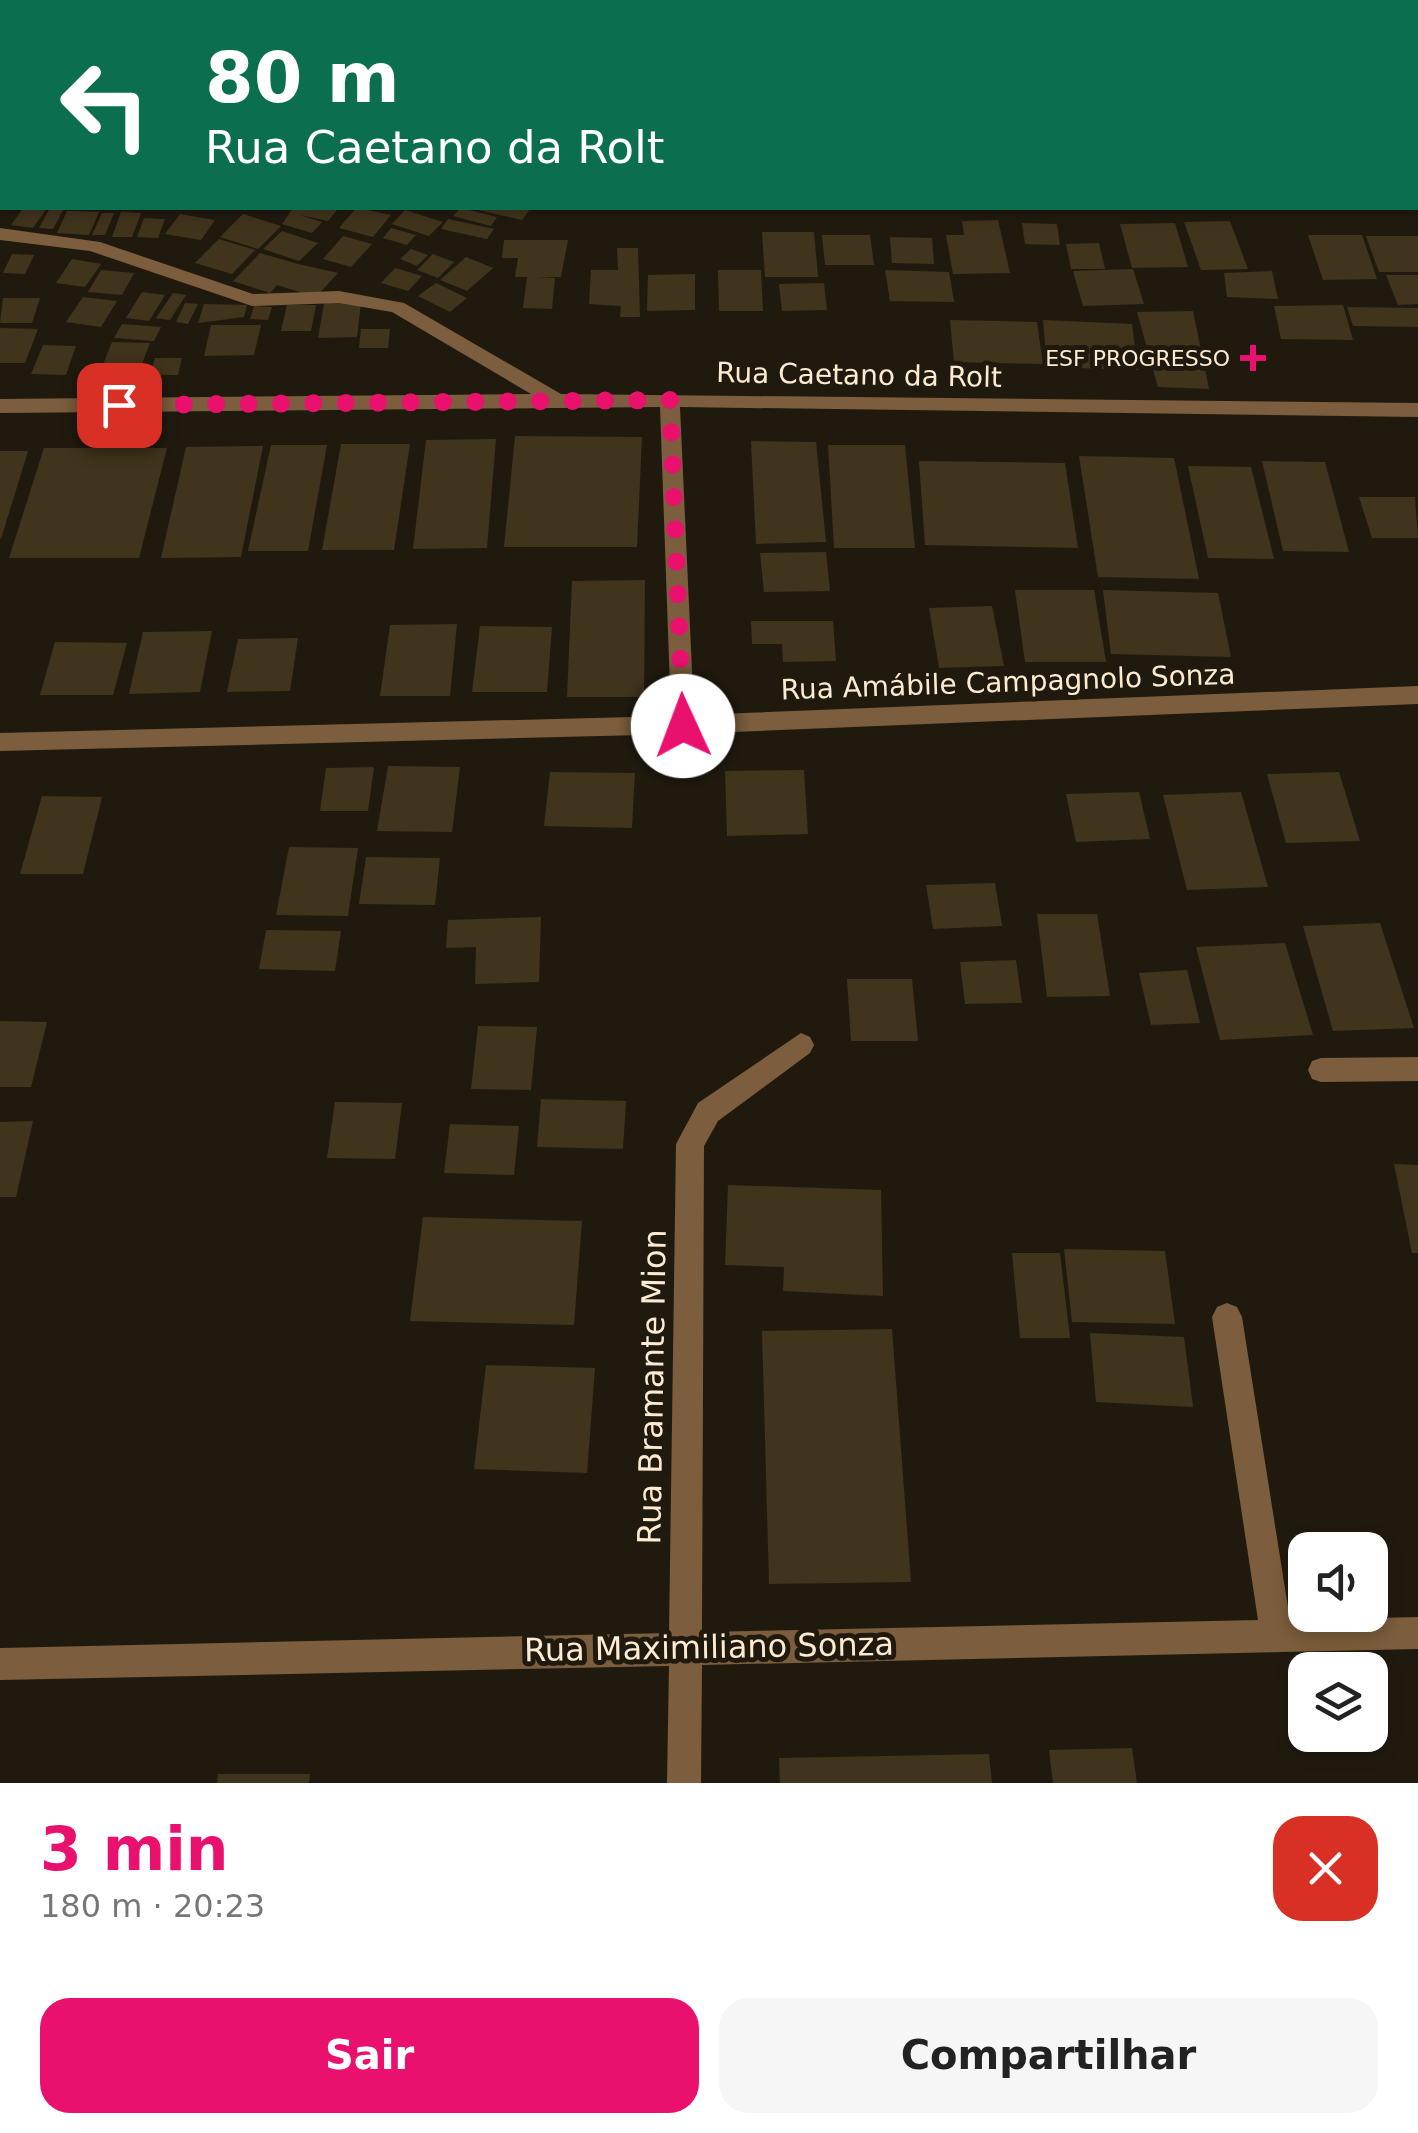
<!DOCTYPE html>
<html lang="pt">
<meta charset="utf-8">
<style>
:root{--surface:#fff;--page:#f6f6f6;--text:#222;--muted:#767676;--accent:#e9106e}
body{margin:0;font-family:"DejaVu Sans",sans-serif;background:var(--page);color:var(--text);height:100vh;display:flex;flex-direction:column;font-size:38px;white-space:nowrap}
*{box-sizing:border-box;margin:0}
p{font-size:32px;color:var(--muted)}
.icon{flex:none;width:55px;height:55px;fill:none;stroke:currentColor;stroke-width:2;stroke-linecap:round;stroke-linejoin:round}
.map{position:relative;height:1783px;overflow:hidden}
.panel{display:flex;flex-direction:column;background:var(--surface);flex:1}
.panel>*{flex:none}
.guide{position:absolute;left:0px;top:0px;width:1420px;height:210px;box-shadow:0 5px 15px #0003;background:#0b6e4f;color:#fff;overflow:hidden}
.tools{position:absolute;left:1288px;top:1532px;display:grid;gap:20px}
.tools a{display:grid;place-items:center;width:100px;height:100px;border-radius:20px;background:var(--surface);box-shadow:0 5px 15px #0003;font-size:50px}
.pin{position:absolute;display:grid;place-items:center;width:85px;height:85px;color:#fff;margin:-42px;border-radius:20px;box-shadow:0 5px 15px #0006}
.me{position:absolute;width:110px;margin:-55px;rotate:358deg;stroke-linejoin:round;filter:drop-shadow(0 0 8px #0008)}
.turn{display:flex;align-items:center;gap:35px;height:210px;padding:0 40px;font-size:45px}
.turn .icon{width:130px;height:130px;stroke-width:2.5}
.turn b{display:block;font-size:70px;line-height:85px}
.round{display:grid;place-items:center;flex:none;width:105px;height:105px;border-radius:30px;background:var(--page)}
.overview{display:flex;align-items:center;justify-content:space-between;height:170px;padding:0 40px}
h1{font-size:60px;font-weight:700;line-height:75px;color:var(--accent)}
.action{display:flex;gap:20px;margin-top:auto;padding:20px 40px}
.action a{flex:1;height:115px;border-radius:30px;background:var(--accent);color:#fff;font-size:40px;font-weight:700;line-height:115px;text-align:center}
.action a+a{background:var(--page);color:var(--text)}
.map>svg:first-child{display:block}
.building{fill:#40341c}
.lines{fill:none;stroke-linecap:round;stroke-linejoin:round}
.minor{fill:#7c5d3d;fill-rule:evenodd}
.route{stroke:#e9106e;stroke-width:18;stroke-dasharray:0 32.4}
.poi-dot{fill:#e9106e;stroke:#201a0e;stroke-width:4}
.labels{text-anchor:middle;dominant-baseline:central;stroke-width:10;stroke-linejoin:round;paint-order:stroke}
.far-poi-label{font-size:22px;fill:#fcead1;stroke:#201a0e;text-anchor:end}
.street-label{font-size:28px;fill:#fcead1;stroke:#201a0e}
.near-street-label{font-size:32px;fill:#fcead1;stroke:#201a0e}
</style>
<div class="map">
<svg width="1418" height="1783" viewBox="0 0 1418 1783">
<rect width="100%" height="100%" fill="#201a0e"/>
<g class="building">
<polygon points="23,208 47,208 33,228 11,225"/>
<polygon points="50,208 64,208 53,229 39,228"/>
<polygon points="293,208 324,208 337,210 328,221 300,215 322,222 312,233 282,224"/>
<polygon points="356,208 358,208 391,215 373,237 339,228"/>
<polygon points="460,208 461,208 497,217 491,226 453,216"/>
<polygon points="521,208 530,209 522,220 474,209"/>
<polygon points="405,210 443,222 429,236 392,224"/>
<polygon points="67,211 99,212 89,235 57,233"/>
<polygon points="121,212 141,213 132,237 112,237"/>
<polygon points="102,213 114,213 105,235 92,235"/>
<polygon points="180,214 215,220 201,240 165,234"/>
<polygon points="243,214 281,226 258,249 220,237"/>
<polygon points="144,218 165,219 158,238 137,237"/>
<polygon points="448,219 494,229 487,239 441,229"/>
<polygon points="998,220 1010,273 953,274 946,235 964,235 962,221"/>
<polygon points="1230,221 1248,269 1201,270 1184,222"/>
<polygon points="1022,223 1057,224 1060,245 1025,244"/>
<polygon points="1175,223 1188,267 1132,268 1120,224"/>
<polygon points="391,228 416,235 407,245 383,238"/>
<polygon points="282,231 318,243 299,261 263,249"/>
<polygon points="762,232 814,232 818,277 765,277"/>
<polygon points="822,235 870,235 874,265 825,265"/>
<polygon points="1308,235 1362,235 1377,279 1323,280"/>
<polygon points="343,236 372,244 351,267 323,259"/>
<polygon points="1366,236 1418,236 1418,272 1379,272"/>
<polygon points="890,237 932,238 934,264 892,263"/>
<polygon points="219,239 255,250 232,274 195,263"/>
<polygon points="504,240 568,240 561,277 537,277 555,278 552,309 523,308 527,277 515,277 518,258 502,258"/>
<polygon points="1099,243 1105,269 1071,269 1066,244"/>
<polygon points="617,248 638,248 640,317 620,317 621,306 589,304 591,270 618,270"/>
<polygon points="411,249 428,255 417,266 400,259"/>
<polygon points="260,253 298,264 338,273 316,297 277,285 270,293 233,281"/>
<polygon points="12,254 34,255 25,274 3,273"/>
<polygon points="433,254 454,262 438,278 417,270"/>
<polygon points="466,257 493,268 467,291 440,280"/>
<polygon points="72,259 101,264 85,287 56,283"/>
<polygon points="395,268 422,276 408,291 381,283"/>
<polygon points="1133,269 1144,304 1083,306 1073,271"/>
<polygon points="101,270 134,273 122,295 88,292"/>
<polygon points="718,270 761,270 763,311 719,311"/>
<polygon points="885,270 949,272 954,302 890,301"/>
<polygon points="1272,271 1278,299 1227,297 1224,273"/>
<polygon points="695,274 695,310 647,311 648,275"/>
<polygon points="1386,275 1418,275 1418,304 1398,305"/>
<polygon points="436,283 467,298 450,312 418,296"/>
<polygon points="824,283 827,310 782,311 779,284"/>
<polygon points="142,292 165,295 149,321 126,318"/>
<polygon points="173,293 186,295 170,320 156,318"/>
<polygon points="83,297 117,301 101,327 66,322"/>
<polygon points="3,298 40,298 32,323 0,323"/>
<polygon points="185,303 198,304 188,324 176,322"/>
<polygon points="324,303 361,303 357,337 318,338"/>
<polygon points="204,304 247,305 244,317 198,323"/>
<polygon points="287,305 316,305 311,331 281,331"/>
<polygon points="1343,305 1353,340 1281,339 1274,306"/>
<polygon points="254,306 272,307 268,320 250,319"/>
<polygon points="1347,307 1418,308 1418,327 1353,326"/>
<polygon points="1193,311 1209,389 1158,387 1137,312"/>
<polygon points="950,320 1037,322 1043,364 954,362"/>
<polygon points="1043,320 1132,324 1138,370 1047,367"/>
<polygon points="122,324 161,327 154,341 114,338"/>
<polygon points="211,325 261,325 254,355 204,356"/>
<polygon points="0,328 38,329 25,363 0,363"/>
<polygon points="361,329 390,329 388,348 359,348"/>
<polygon points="112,342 150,343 138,374 100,372"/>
<polygon points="43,345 76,346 66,375 31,374"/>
<polygon points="155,358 182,358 178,375 150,375"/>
<polygon points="515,436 642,437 637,547 504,547"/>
<polygon points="496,439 487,548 413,549 426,440"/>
<polygon points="751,441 816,442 826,542 756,544"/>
<polygon points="341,444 410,444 394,550 322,550"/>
<polygon points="271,445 327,445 308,551 248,551"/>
<polygon points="828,445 905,445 915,548 834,548"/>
<polygon points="263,446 241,557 161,558 186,447"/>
<polygon points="44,448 167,448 139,558 9,558"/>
<polygon points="0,451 28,451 1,539 0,538"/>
<polygon points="1079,456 1174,458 1199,579 1098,577"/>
<polygon points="919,461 1065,463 1078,548 925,545"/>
<polygon points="1262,461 1325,462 1349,552 1283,551"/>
<polygon points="1188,466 1251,467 1274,559 1208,558"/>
<polygon points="1359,497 1415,497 1418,538 1372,538"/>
<polygon points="826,552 830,591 764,592 760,553"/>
<polygon points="645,580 644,697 567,697 572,581"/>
<polygon points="1015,590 1094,590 1106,662 1025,662"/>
<polygon points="1103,590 1218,593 1231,657 1111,654"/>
<polygon points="992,606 1004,666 939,668 929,608"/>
<polygon points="751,621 833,621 836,661 783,662 782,644 752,644"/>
<polygon points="457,624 450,696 380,696 390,625"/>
<polygon points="480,626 552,627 547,692 472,692"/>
<polygon points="212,631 200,692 129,694 143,632"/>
<polygon points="298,638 290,691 227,692 238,639"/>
<polygon points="55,642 127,643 113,695 40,695"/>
<polygon points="388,766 460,767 452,832 377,831"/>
<polygon points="374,767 368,811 320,811 326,768"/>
<polygon points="804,770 808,834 727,836 725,771"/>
<polygon points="550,772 635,773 632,828 544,826"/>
<polygon points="1339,772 1360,841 1286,843 1267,774"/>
<polygon points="1139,792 1150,839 1076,842 1066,794"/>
<polygon points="1241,792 1268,887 1187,890 1163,795"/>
<polygon points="42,796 102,797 83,874 20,874"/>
<polygon points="289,847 358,848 348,916 276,915"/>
<polygon points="366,857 440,858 435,905 359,904"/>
<polygon points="995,883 1002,926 933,929 926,885"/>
<polygon points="1037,914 1097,914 1110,996 1047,997"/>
<polygon points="541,917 539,982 475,984 476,947 446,948 448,920"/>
<polygon points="1380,923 1414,1028 1333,1031 1303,926"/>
<polygon points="266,930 341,931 335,971 259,969"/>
<polygon points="1285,943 1313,1035 1220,1040 1196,947"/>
<polygon points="1016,960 1022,1003 965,1004 960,962"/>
<polygon points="1187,970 1200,1023 1151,1025 1139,973"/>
<polygon points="847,979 912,979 918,1041 851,1041"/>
<polygon points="0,1021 47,1022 31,1087 0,1087"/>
<polygon points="478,1026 537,1027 531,1090 471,1089"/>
<polygon points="541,1099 626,1101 623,1149 537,1147"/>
<polygon points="335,1102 402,1103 395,1159 327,1158"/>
<polygon points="33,1121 16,1197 0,1197 0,1122"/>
<polygon points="450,1124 519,1126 514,1175 444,1173"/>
<polygon points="1394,1164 1418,1165 1418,1253 1412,1253"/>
<polygon points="728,1185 881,1190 883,1296 783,1291 784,1267 725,1265"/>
<polygon points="423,1217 582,1221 574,1325 410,1321"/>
<polygon points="1064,1249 1165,1251 1175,1324 1072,1322"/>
<polygon points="1012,1253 1060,1253 1070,1338 1020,1338"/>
<polygon points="892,1329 911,1582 769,1584 762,1331"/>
<polygon points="1090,1333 1184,1337 1193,1407 1096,1402"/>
<polygon points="486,1365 595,1368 587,1473 474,1469"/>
<polygon points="1132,1748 1137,1783 1053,1783 1049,1750"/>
<polygon points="989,1754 992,1783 780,1783 779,1758"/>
<polygon points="218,1774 310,1774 309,1783 217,1783"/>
</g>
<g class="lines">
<g class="minor">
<polygon points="1384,0 1400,0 1401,2 1385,2"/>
<rect x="0" y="17" width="2" height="10"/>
<rect x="0" y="108" width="2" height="10"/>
<polygon points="0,228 100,242 253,294 339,291 404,303 561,394 1418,403 1418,417 680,407 694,715 1418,686 1418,704 683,734 0,751 0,733 671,716 660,407 0,413 0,399 531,394 392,312 339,303 252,306 90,251 0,240"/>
<polygon points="801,1033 810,1037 814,1045 810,1053 718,1121 704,1146 702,1632 1258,1620 1212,1317 1217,1307 1227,1303 1237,1307 1242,1317 1290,1620 1418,1617 1418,1649 702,1665 701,1783 667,1783 669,1666 0,1680 0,1648 669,1633 676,1144 698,1103"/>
<polygon points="1418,1057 1418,1081 1321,1082 1312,1079 1308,1070 1312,1061 1321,1058"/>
</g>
</g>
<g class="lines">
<polyline class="route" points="119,405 670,400 683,726"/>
</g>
<path class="poi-dot" d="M1248 343h10v10h10v10h-10v10h-10v-10h-10v-10h10z"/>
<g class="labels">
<g class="far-poi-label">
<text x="1230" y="358">ESF PROGRESSO</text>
</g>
<g class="street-label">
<text transform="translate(859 375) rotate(1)">Rua Caetano da Rolt</text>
<text transform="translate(1008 682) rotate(-2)">Rua Amábile Campagnolo Sonza</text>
</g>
<g class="near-street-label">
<text transform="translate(652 1387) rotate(-89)">Rua Bramante Mion</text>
<text transform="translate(709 1647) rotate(-1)">Rua Maximiliano Sonza</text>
</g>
</g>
</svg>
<div class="tools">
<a><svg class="icon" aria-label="sound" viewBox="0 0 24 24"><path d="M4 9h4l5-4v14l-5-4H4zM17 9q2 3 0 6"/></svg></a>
<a><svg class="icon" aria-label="layers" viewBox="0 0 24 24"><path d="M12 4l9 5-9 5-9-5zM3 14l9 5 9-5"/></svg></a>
</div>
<div class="pin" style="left:119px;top:405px;background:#d93025"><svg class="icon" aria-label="arrive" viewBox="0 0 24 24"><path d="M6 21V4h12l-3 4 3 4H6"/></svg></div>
<svg class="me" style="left:683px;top:726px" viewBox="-20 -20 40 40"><circle r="19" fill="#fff"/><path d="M0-13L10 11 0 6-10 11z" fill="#e9106e"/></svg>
<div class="guide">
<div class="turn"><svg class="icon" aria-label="left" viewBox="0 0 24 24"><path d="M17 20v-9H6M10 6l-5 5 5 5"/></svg><div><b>80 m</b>Rua Caetano da Rolt</div></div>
</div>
</div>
<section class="panel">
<div class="overview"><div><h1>3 min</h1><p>180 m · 20:23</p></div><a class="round" style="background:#d93025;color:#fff"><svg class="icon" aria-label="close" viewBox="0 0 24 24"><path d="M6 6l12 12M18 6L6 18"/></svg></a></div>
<div class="action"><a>Sair</a><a>Compartilhar</a></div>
</section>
